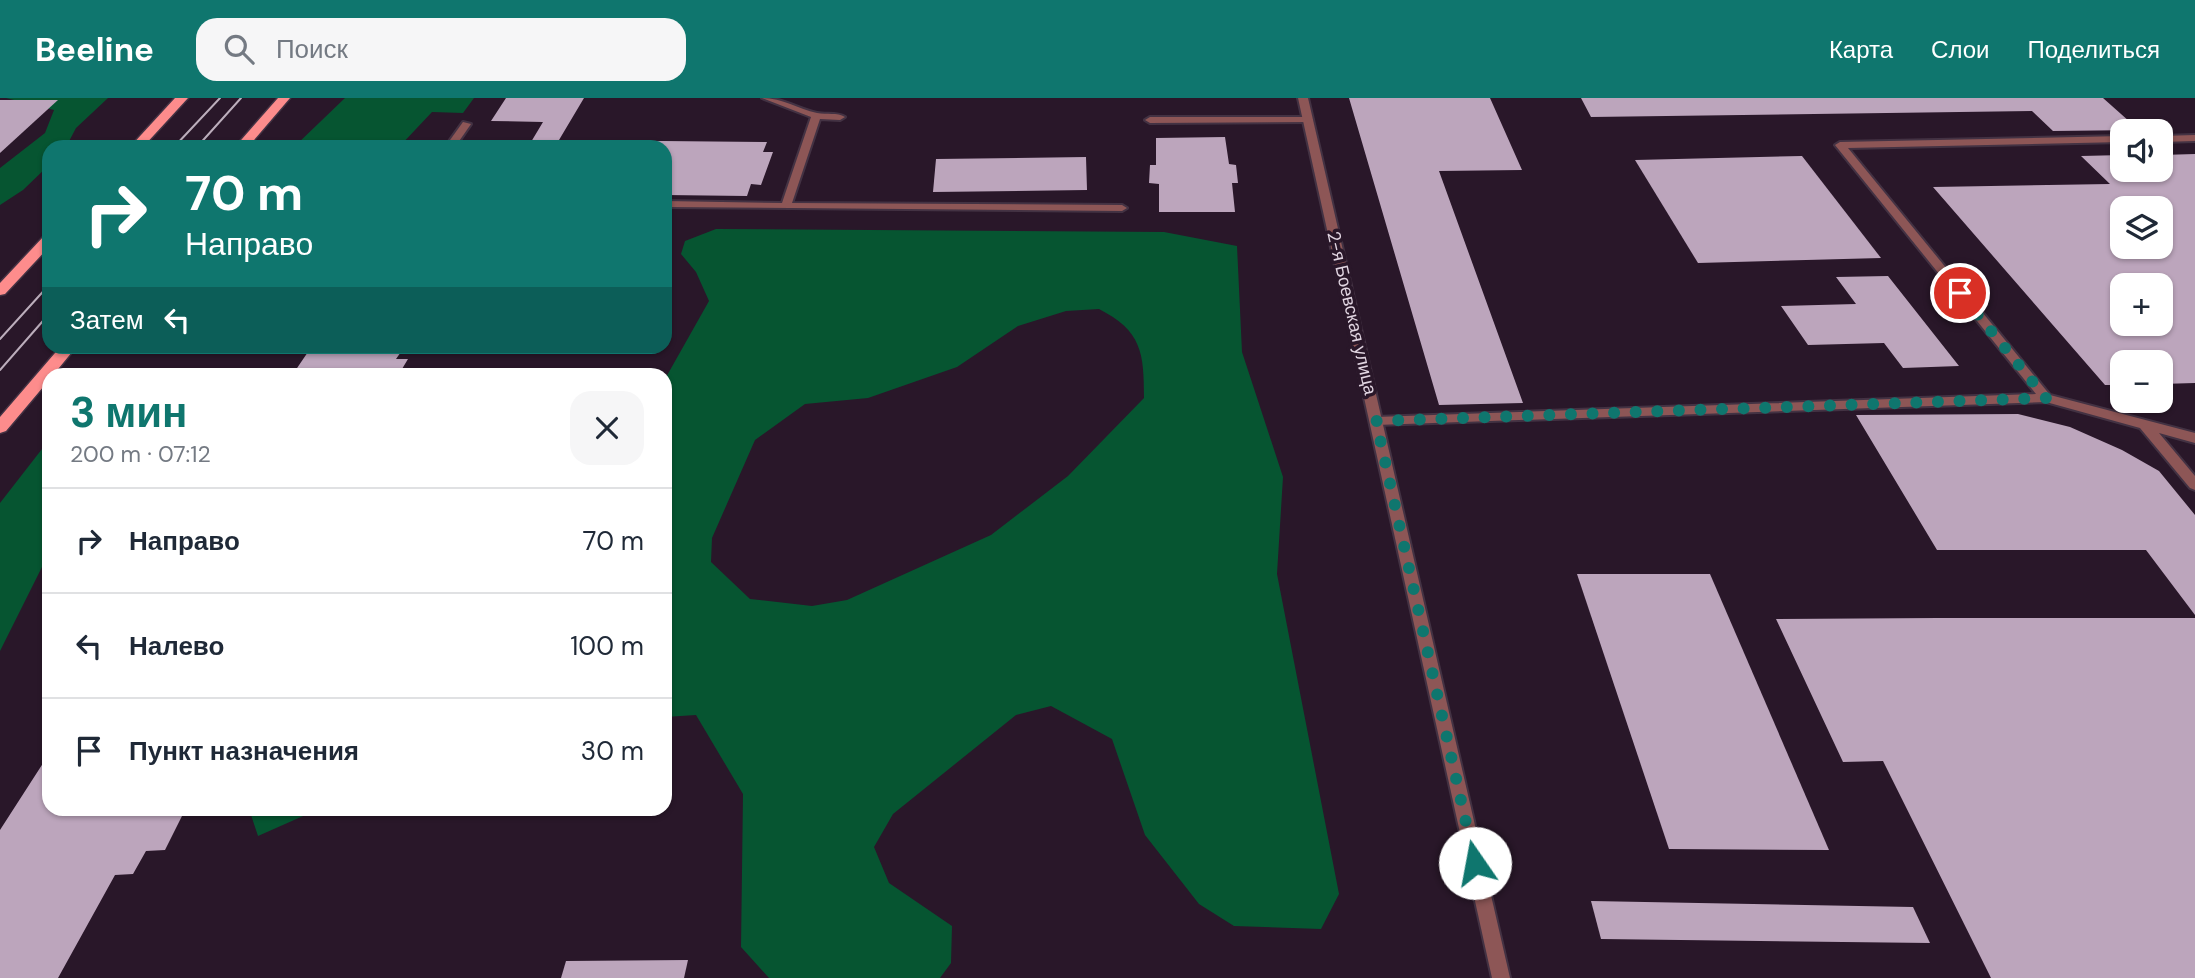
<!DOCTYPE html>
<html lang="ru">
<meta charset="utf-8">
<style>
:root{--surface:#fff;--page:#f6f6f7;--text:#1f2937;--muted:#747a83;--line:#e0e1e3;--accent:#0f766e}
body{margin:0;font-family:"DM Sans",sans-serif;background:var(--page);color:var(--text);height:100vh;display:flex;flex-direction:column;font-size:26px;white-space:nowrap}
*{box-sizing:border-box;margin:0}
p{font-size:23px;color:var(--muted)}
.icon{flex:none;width:38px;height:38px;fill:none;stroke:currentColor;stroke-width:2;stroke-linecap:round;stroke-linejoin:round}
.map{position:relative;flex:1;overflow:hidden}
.side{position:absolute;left:42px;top:270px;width:630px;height:448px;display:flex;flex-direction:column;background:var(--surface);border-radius:21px;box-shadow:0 2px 5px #0004}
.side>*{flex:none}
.hud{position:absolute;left:42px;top:42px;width:630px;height:214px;border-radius:21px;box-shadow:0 2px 5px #0004;background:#0f766e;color:#fff;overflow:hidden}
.fabs{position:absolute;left:2110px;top:21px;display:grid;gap:14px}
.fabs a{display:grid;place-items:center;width:63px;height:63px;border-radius:14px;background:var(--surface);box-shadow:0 2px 5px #0004;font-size:35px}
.pin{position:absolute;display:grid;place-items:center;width:60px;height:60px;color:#fff;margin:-30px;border:4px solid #fff;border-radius:50%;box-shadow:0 2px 7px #0007}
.me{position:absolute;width:77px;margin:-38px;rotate:348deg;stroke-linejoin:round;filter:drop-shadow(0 0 5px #0008)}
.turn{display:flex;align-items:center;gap:24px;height:147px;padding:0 28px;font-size:32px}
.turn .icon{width:91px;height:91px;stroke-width:2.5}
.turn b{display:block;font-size:49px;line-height:60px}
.then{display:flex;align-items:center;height:66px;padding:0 28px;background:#0003;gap:14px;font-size:26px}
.round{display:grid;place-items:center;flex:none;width:74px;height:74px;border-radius:21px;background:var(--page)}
.overview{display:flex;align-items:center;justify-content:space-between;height:119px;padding:0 28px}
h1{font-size:42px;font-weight:700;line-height:52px;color:var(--accent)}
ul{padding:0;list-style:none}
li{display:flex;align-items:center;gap:21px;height:105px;padding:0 28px;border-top:2px solid var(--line)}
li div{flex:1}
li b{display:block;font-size:26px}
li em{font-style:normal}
header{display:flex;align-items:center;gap:42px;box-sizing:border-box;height:98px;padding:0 35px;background:var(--accent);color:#fff}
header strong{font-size:33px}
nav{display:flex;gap:38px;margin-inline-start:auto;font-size:24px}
.search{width:490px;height:63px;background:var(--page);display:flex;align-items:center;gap:18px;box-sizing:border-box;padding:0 24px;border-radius:21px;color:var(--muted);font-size:26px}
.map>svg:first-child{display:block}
.green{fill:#065531;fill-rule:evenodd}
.building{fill:#bca5bc;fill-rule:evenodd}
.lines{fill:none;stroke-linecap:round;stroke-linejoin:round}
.service-casing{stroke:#433243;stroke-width:4}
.minor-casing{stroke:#433243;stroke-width:4}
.primary-casing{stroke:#433243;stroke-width:3}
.service{fill:#8d5656;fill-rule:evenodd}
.minor{fill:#8d5656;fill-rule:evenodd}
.primary{fill:#fd8c8c;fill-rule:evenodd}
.tram{stroke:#bcaebc;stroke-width:2}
.route{stroke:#0f766e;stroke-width:12;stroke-dasharray:0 21.6}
.labels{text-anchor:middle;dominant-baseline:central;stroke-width:7;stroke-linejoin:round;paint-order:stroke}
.street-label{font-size:18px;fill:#e1d5e1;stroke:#291729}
</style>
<header>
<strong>Beeline</strong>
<div class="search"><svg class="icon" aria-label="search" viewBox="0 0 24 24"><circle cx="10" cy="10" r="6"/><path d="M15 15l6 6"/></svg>Поиск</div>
<nav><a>Карта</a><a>Слои</a><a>Поделиться</a></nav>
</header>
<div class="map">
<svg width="2195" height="880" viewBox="0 0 2195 880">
<rect width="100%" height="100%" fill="#291729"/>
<g class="green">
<polygon points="6,0 108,0 76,30 66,49 49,49 49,67 23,92 0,107 0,70 45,35 54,12"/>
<polygon points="345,0 474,0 463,15 432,14 399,49 294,49"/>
<path d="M716,131l448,3 73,14 5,106 41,125 -6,97 62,320 -18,35 -87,-3 -35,-22 -54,-69 -33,-96 -61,-33 -35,9 -123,99 -19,33 15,36 63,43 -1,37 -11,15h-171l-28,-31 2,-153 -47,-79 -31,2v-338l44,-78 -13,-29 -15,-18 4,-13zM1099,211c43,22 45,44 45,89l-76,78 -77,59 -144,65 -35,6 -62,-7 -39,-37 1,-24 43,-98 50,-36 63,-6 89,-31 61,-41 48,-15z"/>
<polygon points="49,342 49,455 0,553 0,405"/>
<polygon points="249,711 249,710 319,711 258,738"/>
</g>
<g class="building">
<polygon points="506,0 584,0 559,42 767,44 763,54 773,54 761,87 751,86 747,98 665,97 665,49 528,49 543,24 491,23"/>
<polygon points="1349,0 1490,0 1522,72 1439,73 1523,305 1439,307"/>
<polygon points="1581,0 2103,0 2139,32 2053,33 2032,13 1591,19"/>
<polygon points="0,2 58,2 0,55"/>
<polygon points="1225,39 1229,66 1236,67 1238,85 1232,85 1235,114 1159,114 1159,86 1149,85 1150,67 1156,67 1156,40"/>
<path d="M2195,56v229l-34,1v-22h-38v23h-18l-172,-198 177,-3 -29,-28 42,-1v15h38v-15zM2123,110h38v39h-38zM2123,187h38v39h-38z"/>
<polygon points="1802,58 1881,160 1698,165 1635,62"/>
<polygon points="1086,59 1087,92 933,94 936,61"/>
<polygon points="1888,178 1959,268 1903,270 1884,245 1808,247 1781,208 1856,206 1836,179"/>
<polygon points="312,248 403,251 396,261 408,261 399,276 293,276"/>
<polygon points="492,248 569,248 566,256 487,256"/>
<polygon points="2018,316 2070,329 2122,352 2159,373 2195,417 2195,517 2146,452 1937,452 1856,317"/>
<polygon points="1577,476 1710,476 1829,752 1669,751"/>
<polygon points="1938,520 2195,520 2195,880 1991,880 1883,663 1843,664 1776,521"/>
<polygon points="49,656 49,710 186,710 165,752 146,753 133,776 115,777 58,880 0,880 0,732"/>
<polygon points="1591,803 1913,809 1930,845 1601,841"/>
<polygon points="688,862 684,880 561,880 566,863"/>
</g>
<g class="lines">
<g class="service-casing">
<g id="service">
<path d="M762,0c21,0 36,11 55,15 10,2 20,-1 28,4l-5,3 -20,-1 -28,84 330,2 5,3 -5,3 -457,-4v-6l117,2 29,-86z"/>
<polygon points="1308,19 1313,22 1311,24 1150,25 1145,22 1150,19"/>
<polygon points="463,24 471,26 455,49 445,49"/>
<polygon points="2195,37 2195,43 2161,44 2161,38"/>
<polygon points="2123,38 2123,44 1848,50 2050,297 2195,335 2195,345 2159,335 2195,378 2195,392 2190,390 2140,330 2046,304 1376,327 1370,323 1376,319 2036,296 1835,47 1840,44"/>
</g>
</g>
<g class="minor-casing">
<polygon id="minor" points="1298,0 1308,0 1510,880 1492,880"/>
</g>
<g class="primary-casing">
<g id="primary">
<polygon points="175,0 188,0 143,49 130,49"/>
<polygon points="278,0 290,0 248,49 235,49"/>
<polygon points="49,137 49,149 5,196 0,197 0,185 44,138"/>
<polygon points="61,248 77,248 54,276 49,276 49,282 6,333 0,335 0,319"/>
</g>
</g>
<use href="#service" class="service"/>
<use href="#minor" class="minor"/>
<use href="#primary" class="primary"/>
<g class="tram">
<polyline points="174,49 220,0"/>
<polyline points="197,49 241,0"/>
<polyline points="0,241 49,187"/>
<polyline points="0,272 49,216"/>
</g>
</g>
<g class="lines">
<polyline class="route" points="1475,765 1376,323 2046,300 1960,195"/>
</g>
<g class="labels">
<g class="street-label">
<text transform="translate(1352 215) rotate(77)">2-я Боевская улица</text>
</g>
</g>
</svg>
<div class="fabs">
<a><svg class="icon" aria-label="sound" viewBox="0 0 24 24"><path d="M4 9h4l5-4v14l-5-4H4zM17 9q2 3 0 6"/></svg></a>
<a><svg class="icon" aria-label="layers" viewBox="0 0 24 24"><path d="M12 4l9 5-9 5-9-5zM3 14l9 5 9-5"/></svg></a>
<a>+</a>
<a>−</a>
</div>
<div class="pin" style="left:1960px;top:195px;background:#d93025"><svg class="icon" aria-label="arrive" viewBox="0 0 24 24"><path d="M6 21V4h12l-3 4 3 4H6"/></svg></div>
<svg class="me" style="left:1475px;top:765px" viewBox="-20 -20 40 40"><circle r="19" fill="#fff"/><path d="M0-13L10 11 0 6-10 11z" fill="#0f766e"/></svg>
<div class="hud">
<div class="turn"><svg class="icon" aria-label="right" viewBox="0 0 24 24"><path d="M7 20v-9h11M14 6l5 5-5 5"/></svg><div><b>70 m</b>Направо</div></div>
<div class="then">Затем<svg class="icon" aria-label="left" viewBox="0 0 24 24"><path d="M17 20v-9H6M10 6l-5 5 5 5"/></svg></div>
</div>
<section class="side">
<div class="overview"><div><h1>3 мин</h1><p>200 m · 07:12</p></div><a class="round"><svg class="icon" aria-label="close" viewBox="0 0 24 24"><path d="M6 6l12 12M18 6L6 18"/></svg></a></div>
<ul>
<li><svg class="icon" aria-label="right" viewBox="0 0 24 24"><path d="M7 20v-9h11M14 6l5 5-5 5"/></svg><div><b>Направо</b></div><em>70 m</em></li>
<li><svg class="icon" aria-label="left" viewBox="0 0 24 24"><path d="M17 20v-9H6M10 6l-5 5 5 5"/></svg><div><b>Налево</b></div><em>100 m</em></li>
<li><svg class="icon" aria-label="arrive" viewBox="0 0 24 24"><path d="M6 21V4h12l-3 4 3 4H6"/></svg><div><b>Пункт назначения</b></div><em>30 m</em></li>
</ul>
</section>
</div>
